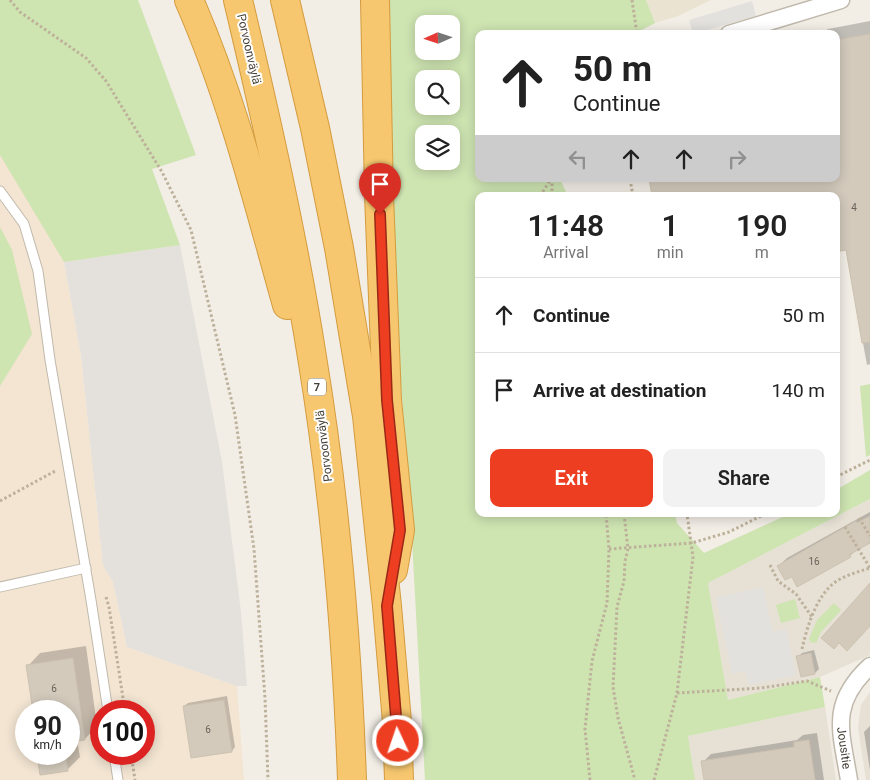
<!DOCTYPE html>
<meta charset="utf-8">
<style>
:root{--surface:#fff;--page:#f2f2f2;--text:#222;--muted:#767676;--line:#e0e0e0;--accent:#ee3e22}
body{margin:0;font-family:Roboto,sans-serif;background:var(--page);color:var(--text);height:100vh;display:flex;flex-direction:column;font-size:19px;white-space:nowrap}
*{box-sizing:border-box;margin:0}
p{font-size:16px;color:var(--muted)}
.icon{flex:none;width:28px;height:28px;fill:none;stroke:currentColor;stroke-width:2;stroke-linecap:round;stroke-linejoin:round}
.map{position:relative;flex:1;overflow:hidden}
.details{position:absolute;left:475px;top:192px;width:365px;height:325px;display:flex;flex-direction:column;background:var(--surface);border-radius:10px;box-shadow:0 2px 12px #0003}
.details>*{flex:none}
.top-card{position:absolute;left:475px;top:30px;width:365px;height:152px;border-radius:10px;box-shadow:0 2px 12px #0003;background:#fff;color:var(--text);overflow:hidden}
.needle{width:32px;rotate:267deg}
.tools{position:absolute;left:415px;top:15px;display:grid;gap:10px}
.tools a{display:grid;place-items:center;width:45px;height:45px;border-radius:10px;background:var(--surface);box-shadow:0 2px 12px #0003;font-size:25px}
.speed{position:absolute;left:15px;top:700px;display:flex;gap:10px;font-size:25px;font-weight:700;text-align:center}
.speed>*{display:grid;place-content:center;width:65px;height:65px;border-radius:50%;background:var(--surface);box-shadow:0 2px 12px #0003;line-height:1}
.speed small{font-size:12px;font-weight:400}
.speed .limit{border:8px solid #d22;background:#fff;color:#111}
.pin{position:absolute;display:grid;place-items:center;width:42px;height:42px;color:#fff;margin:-51px -21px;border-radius:50% 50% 50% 0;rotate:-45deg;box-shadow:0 0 5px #0007}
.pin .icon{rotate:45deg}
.me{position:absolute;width:55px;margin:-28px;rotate:357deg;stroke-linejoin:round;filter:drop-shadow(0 0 4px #0008)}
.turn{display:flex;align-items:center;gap:18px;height:105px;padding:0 15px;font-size:22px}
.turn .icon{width:65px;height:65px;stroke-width:2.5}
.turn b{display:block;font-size:35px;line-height:42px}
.lanes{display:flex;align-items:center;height:48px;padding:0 15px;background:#0003;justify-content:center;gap:25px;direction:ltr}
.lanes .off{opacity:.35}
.eta{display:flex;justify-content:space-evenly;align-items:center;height:85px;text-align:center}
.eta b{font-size:30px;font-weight:600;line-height:35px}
.action{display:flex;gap:10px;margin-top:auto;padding:10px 15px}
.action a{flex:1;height:58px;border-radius:10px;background:var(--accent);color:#fff;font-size:20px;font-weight:600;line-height:58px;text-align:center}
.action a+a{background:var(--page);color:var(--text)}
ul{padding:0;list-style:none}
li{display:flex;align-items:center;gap:15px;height:75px;padding:0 15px;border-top:1px solid var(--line)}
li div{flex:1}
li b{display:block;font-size:19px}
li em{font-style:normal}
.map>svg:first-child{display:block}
.residential{fill:#e6e0d5}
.commercial{fill:#f3e5d2;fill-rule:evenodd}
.industrial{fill:#e4e0db}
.education{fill:#eae3d1}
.green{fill:#cee4b1;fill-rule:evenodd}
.parking{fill:#e3e1de}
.shadow{fill:#0003}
.building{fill:#d3cabc;stroke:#cdc2b0}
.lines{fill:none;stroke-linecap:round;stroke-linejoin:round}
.lane-casing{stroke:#c0b9ac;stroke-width:11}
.street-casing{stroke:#c0b9ac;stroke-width:19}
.highway-casing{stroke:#d49b3e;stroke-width:30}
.path{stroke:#beb19b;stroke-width:3;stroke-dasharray:2.5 2.5;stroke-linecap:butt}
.lane{stroke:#fff;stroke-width:9}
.street{stroke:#fff;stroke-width:16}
.highway{stroke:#f6c76e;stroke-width:28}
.route-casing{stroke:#9b2816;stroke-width:12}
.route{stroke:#ee3e22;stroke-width:9}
.labels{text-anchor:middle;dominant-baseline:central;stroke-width:4;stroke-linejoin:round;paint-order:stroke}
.number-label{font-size:10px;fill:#686258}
.shield{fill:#fff;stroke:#7c7972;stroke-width:1}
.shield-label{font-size:11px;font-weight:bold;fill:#443f36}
.street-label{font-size:12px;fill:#443f36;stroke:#fff}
</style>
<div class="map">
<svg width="870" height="780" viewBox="0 0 870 780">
<rect width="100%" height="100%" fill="#f2eee6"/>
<g class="residential">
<polygon points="870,499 870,655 820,677 728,700 708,583"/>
<polygon points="870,692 870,780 866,780 858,728 861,705"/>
<polygon points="825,707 836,780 695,780 688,736"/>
</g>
<path class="commercial" d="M0,13l22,22 59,320 22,210 10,17 14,65 110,39 7,94h-244zM26,711h43v43h-43zM101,711h43v43h-43z"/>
<polygon class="industrial" points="180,245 222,462 241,612 247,686 237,686 127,647 113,582 103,565 81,355 64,262"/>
<polygon class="education" points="646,0 711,0 678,16 655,23"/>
<g class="green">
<polygon points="0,0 138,0 196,155 152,169 180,245 64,262 0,155"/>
<path d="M385,0h261l9,23 -21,11h-155v145h81l8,17h-89v318h196l2,9 27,30 85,-39h47v-24l34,-20v29l-162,84 20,117 92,-23 5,30 -137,29 7,44h-270l-16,-296 -11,-135zM424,24h27v27h-27zM424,79h27v27h-27zM424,134h27v27h-27z"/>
<polygon points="0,227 12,250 32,334 0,386"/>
<polygon points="870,384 870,455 866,457 860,386"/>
<polygon points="795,599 800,618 781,623 776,605"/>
<polygon points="834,603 841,610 821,632 816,643 810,642 809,639 817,620"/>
</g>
<g class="parking">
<polygon points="752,1 756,16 693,34 689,20"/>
<polygon points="763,587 773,632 786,629 796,675 749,685 745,671 732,674 716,598"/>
</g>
<g class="shadow">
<polygon points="870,21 870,364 867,365 836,196 653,196 650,179 836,179 836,34 822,34 828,29"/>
<polygon points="870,512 870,541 858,548 850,556 792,575 779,566 787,558"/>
<polygon points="86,646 97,726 85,739 77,740 80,757 67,770 41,773 38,754 69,754 69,711 34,711 28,666 40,653"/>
<polygon points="814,650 819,669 815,673 798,657 802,653"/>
<polygon points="227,696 235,747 232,751 184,706 188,703"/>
<polygon points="870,726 870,770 864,732"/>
<polygon points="817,733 824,780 705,780 703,762 711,754 797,740 803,735"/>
</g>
<g class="building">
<polygon points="870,34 870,342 862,343 846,250 836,252 836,196 652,196 649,179 766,179 766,182 785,179 836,179 836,40"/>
<polygon points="870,516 870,543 849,555 851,557 797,587 792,577 785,580 777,566 856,521 857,523"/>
<polygon points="870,583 870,626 847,651 839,643 834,649 821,638"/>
<polygon points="811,653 815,674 801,677 796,656"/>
<polygon points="73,658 85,740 69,742 69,711 33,711 26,665"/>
<polygon points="224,700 232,752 191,758 183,706"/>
<polygon points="809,740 815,780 704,780 701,761 794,747 794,742"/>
<polygon points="37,754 65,754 68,771 40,775"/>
</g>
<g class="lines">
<g class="lane-casing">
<g id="lane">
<polyline points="0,191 24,224 38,271 50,360 91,600 108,711"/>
<polyline points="0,587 86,568"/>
<polyline points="114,754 118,780"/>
</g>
</g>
<g class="street-casing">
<g id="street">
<polyline points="729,34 841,0"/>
<path d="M849,780c-8,-49 -20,-76 21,-114"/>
</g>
</g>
<g class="highway-casing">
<g id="highway">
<path d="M189,0c43,98 69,202 98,305"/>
<path d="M238,0c28,118 55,237 74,357 23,140 35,282 40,423"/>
<polyline points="285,0 315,128 339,248 367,416 387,606 397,722 399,780"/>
<polyline points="375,0 379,195 387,400 400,530 393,570"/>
</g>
</g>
<g class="path">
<polyline points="10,0 20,12 86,58 106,81 162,172 191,230 235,415 254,549 265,698 268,780"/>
<polyline points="632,0 637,34"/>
<polyline points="630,179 633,196"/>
<polyline points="540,196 551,179"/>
<polyline points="552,196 552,179"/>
<polyline points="836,477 870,460"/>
<polyline points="0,501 57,470"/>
<polyline points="624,514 628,549 625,561 624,581 617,607 613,687 618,718 635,780"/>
<polyline points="859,518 870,536"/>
<polyline points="845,527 870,568"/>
<polyline points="609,549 692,543 729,532 765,514"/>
<polyline points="770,565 778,581 796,594 812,617"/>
<polyline points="106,597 109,607 125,711"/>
<path d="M802,649c5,-22 14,-52 32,-66 11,-8 24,-11 36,-15"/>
<polyline points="677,693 693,557 687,514"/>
<polyline points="131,754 135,780"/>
<polyline points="590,780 585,729 592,661 607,603 609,549 606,514"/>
<polyline points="654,780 677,693 761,688 807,681 831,691"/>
</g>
<use href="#lane" class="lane"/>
<use href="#street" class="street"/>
<use href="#highway" class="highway"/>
</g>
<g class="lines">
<g class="route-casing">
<polyline id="route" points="380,214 387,400 400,530 387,606 398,741"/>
</g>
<use href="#route" class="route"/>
</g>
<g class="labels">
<g class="number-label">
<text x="854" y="207">4</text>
<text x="814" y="561">16</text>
<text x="54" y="688">6</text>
<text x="208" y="729">6</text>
</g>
<rect class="shield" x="308" y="378.5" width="18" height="17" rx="4"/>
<g class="shield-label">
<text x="317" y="387">7</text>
</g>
<g class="street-label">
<text transform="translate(249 49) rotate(77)">Porvoonväylä</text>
<text transform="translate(324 446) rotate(-97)">Porvoonväylä</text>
<text transform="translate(844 748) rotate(82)">Jousitie</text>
</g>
</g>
</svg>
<div class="tools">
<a><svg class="needle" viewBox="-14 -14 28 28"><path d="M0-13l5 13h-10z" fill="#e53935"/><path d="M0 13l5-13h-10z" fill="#767676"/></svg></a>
<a><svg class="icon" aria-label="search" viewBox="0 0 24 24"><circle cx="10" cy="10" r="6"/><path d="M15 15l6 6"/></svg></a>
<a><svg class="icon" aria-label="layers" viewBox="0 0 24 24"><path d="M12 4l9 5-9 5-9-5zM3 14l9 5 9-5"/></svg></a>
</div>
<div class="speed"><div>90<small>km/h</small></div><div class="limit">100</div></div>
<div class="pin" style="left:380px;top:214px;background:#d93025"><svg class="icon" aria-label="arrive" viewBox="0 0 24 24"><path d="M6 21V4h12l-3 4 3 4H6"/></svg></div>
<svg class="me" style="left:398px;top:741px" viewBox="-20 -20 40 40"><circle r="17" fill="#ee3e22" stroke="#fff" stroke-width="3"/><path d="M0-11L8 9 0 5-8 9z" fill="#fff"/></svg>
<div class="top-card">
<div class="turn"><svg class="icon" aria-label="ahead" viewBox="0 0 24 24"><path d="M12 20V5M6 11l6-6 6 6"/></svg><div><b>50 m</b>Continue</div></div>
<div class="lanes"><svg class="icon off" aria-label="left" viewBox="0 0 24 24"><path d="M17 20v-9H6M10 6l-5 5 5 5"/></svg><svg class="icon" aria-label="ahead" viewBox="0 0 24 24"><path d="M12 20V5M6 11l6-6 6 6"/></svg><svg class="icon" aria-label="ahead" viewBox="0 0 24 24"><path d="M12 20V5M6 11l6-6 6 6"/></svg><svg class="icon off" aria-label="right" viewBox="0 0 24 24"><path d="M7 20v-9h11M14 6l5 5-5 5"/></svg></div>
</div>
<section class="details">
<div class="eta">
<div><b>11:48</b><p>Arrival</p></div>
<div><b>1</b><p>min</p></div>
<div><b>190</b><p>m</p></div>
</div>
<ul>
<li><svg class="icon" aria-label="ahead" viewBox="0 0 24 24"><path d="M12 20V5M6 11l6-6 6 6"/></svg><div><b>Continue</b></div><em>50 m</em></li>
<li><svg class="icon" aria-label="arrive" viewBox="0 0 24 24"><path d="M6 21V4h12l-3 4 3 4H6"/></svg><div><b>Arrive at destination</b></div><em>140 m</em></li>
</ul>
<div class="action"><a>Exit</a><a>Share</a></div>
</section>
</div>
